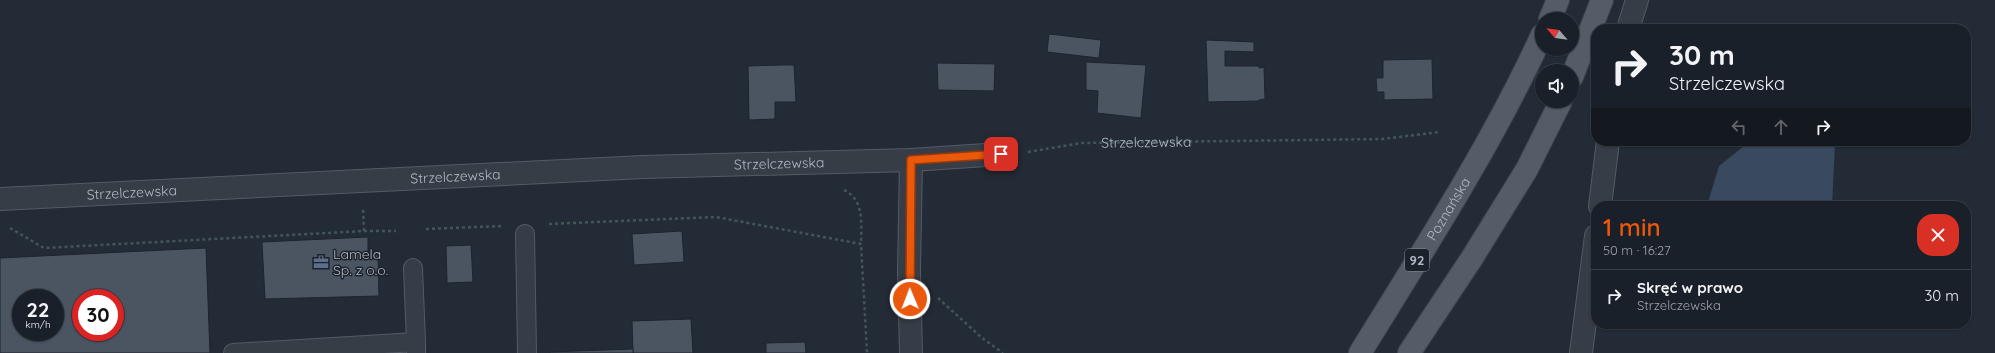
<!DOCTYPE html>
<html lang="pl">
<meta charset="utf-8">
<style>
:root{--surface:#1a2029;--page:#272d35;--text:#f1f3f6;--muted:#9fa3a8;--line:#383e46;--accent:#ea580c}
body{margin:0;font-family:Quicksand,sans-serif;background:var(--page);color:var(--text);height:100vh;display:flex;flex-direction:column;font-size:15px;white-space:nowrap}
*{box-sizing:border-box;margin:0}
p{font-size:13px;color:var(--muted)}
.icon{flex:none;width:22px;height:22px;fill:none;stroke:currentColor;stroke-width:2;stroke-linecap:round;stroke-linejoin:round}
.map{position:relative;flex:1;overflow:hidden}
.sheet{position:absolute;left:1591px;top:201px;width:380px;height:128px;display:flex;flex-direction:column;background:var(--surface);border-radius:16px;box-shadow:0 1px 3px #0004,0 0 0 1px var(--line)}
.sheet>*{flex:none}
.top-card{position:absolute;left:1591px;top:24px;width:380px;height:122px;border-radius:16px;box-shadow:0 1px 3px #0004,0 0 0 1px var(--line);background:#1a2029;color:var(--text);overflow:hidden}
.needle{width:26px;rotate:298deg}
.fabs{position:absolute;left:1535px;top:12px;display:grid;gap:8px}
.fabs a{display:grid;place-items:center;width:44px;height:44px;border-radius:50%;background:var(--surface);box-shadow:0 1px 3px #0004,0 0 0 1px var(--line);font-size:20px}
.speed{position:absolute;left:12px;top:289px;display:flex;gap:8px;font-size:20px;font-weight:700;text-align:center}
.speed>*{display:grid;place-content:center;width:52px;height:52px;border-radius:50%;background:var(--surface);box-shadow:0 1px 3px #0004,0 0 0 1px var(--line);line-height:1}
.speed small{font-size:10px;font-weight:400}
.speed .limit{border:6px solid #d22;background:#fff;color:#111}
.pin{position:absolute;display:grid;place-items:center;width:34px;height:34px;color:#fff;margin:-17px;border-radius:8px;box-shadow:0 2px 6px #0006}
.me{position:absolute;width:44px;margin:-22px;rotate:359deg;stroke-linejoin:round;filter:drop-shadow(0 0 3px #0008)}
.turn{display:flex;align-items:center;gap:14px;height:84px;padding:0 12px;font-size:18px}
.turn .icon{width:52px;height:52px;stroke-width:2.5}
.turn b{display:block;font-size:28px;line-height:34px}
.lanes{display:flex;align-items:center;height:38px;padding:0 12px;background:#0003;justify-content:center;gap:20px;direction:ltr}
.lanes .off{opacity:.35}
.round{display:grid;place-items:center;flex:none;width:42px;height:42px;border-radius:16px;background:var(--page)}
.overview{display:flex;align-items:center;justify-content:space-between;height:68px;padding:0 12px}
h1{font-size:24px;font-weight:600;line-height:30px;color:var(--accent)}
ul{padding:0;list-style:none}
li{display:flex;align-items:center;gap:12px;height:52px;padding:0 12px;border-top:1px solid var(--line)}
li div{flex:1}
li b{display:block;font-size:15px}
li em{font-style:normal}
.map>svg:first-child{display:block}
.water{fill:#39495f}
.building{fill:#4b5562;stroke:#1e242e;fill-rule:evenodd}
.lines{fill:none;stroke-linecap:round;stroke-linejoin:round}
.lane-casing{stroke:#545b65;stroke-width:20}
.street-casing{stroke:#545b65;stroke-width:24}
.primary-casing{stroke:#3f4650;stroke-width:24}
.path{stroke:#445557;stroke-width:2.5;stroke-dasharray:3 3;stroke-linecap:butt}
.lane{stroke:#363d47;stroke-width:18}
.street{stroke:#363d47;stroke-width:22}
.primary{stroke:#545c67;stroke-width:22}
.route-casing{stroke:#983908;stroke-width:10}
.route{stroke:#ea580c;stroke-width:7}
.labels{text-anchor:middle;dominant-baseline:central;stroke-width:3;stroke-linejoin:round;paint-order:stroke}
.shield{fill:#1c222c;stroke:#848b96;stroke-width:1}
.shield-label{font-size:13px;font-weight:bold;fill:#b1b8c3}
.street-label{font-size:14px;fill:#b1b8c3;stroke:#1c222c}
.poi-label{font-size:14px;fill:#b1b8c3;stroke:#1c222c;text-anchor:start}
</style>
<div class="map">
<svg width="1995" height="353" viewBox="0 0 1995 353">
<rect width="100%" height="100%" fill="#232b37"/>
<polygon class="water" points="1835,144 1832,206 1707,206 1719,166 1744,146"/>
<g class="building">
<polygon points="1049,34 1101,40 1099,58 1047,52"/>
<polygon points="1206,40 1254,42 1254,52 1225,51 1225,66 1259,66 1259,68 1264,67 1265,99 1259,100 1259,101 1208,102"/>
<polygon points="1432,59 1433,99 1384,100 1384,92 1377,92 1376,78 1383,78 1383,60"/>
<polygon points="1086,62 1146,65 1141,118 1097,113 1098,91 1086,90"/>
<polygon points="937,63 995,64 994,91 938,90"/>
<polygon points="782,65 794,65 796,102 775,102 775,119 749,120 748,66"/>
<polygon points="682,231 684,262 634,265 632,234"/>
<polygon points="368,237 368,255 378,255 379,296 265,299 262,242"/>
<polygon points="471,245 473,282 447,283 446,246"/>
<path d="M206,248l4,105h-210v-95zM21,298h34v34h-34zM81,298h34v34h-34z"/>
<polygon points="691,319 693,353 633,353 632,321"/>
<polygon points="805,342 806,353 766,353 766,343"/>
<polygon points="633,349 633,353 550,353 550,352"/>
</g>
<g class="lines">
<g class="lane-casing">
<g id="lane">
<polyline points="525,234 527,353"/>
<polyline points="413,268 416,342"/>
<polyline points="233,353 416,342 416,353"/>
</g>
</g>
<g class="street-casing">
<g id="street">
<polyline points="1628,29 1637,0"/>
<polyline points="911,160 909,272 911,353"/>
<path id="s2" d="M0,199l643,-32 268,-7 90,-6"/>
<polyline points="1600,206 1608,141"/>
<polyline points="1581,353 1596,236"/>
</g>
</g>
<g class="primary-casing">
<g id="primary">
<polyline points="1550,19 1558,0"/>
<polyline points="1572,77 1602,0"/>
<path id="s3" d="M1360,353c64,-104 131,-207 182,-318"/>
<polyline points="1409,353 1472,258 1527,169 1561,101"/>
</g>
</g>
<g class="path">
<path id="s1" d="M1028,152l53,-9 301,-4 58,-7"/>
<path d="M844,190c21,10 17,35 17,54"/>
<polyline points="549,224 716,217 861,244 867,353"/>
<polyline points="10,228 44,248 364,231 363,208"/>
<polyline points="426,229 502,226"/>
<polyline points="364,231 396,231"/>
<polyline points="938,298 982,338 1003,353"/>
</g>
<use href="#lane" class="lane"/>
<use href="#street" class="street"/>
<use href="#primary" class="primary"/>
</g>
<g class="lines">
<g class="route-casing">
<polyline id="route" points="910,299 911,160 1001,154"/>
</g>
<use href="#route" class="route"/>
</g>
<defs>
<g id="office-bare" transform="scale(1.2)"><path d="M-6-3h4V-5.5h4V-3h4V5H-6ZM-1-4.5V-3h2v-1.5ZM-6 0V1H6V0Z" fill="#5c6f8a" stroke="#1c222c" stroke-width="2.5" paint-order="stroke"/></g>
</defs>
<g fill-rule="evenodd">
<use href="#office-bare" x="321" y="262"/>
</g>
<g class="labels">
<rect class="shield" x="1405" y="249" width="24" height="22" rx="3"/>
<g class="shield-label">
<text x="1417" y="260">92</text>
</g>
<g class="street-label">
<text stroke="none"><textPath href="#s1" startOffset="119">Strzelczewska</textPath></text>
<text stroke="none"><textPath href="#s2" startOffset="780">Strzelczewska</textPath></text>
<text stroke="none"><textPath href="#s2" startOffset="456">Strzelczewska</textPath></text>
<text stroke="none"><textPath href="#s2" startOffset="132">Strzelczewska</textPath></text>
<text stroke="none"><textPath href="#s3" startOffset="169">Poznańska</textPath></text>
</g>
<g class="poi-label">
<text x="333" y="254">Lamela<tspan x="333" dy="16">Sp. z o.o.</tspan></text>
</g>
</g>
</svg>
<div class="fabs">
<a><svg class="needle" viewBox="-14 -14 28 28"><path d="M0-13l5 13h-10z" fill="#e53935"/><path d="M0 13l5-13h-10z" fill="#9fa3a8"/></svg></a>
<a><svg class="icon" aria-label="sound" viewBox="0 0 24 24"><path d="M4 9h4l5-4v14l-5-4H4zM17 9q2 3 0 6"/></svg></a>
</div>
<div class="speed"><div>22<small>km/h</small></div><div class="limit">30</div></div>
<div class="pin" style="left:1001px;top:154px;background:#d93025"><svg class="icon" aria-label="arrive" viewBox="0 0 24 24"><path d="M6 21V4h12l-3 4 3 4H6"/></svg></div>
<svg class="me" style="left:910px;top:299px" viewBox="-20 -20 40 40"><circle r="17" fill="#ea580c" stroke="#fff" stroke-width="3"/><path d="M0-11L8 9 0 5-8 9z" fill="#fff"/></svg>
<div class="top-card">
<div class="turn"><svg class="icon" aria-label="right" viewBox="0 0 24 24"><path d="M7 20v-9h11M14 6l5 5-5 5"/></svg><div><b>30 m</b>Strzelczewska</div></div>
<div class="lanes"><svg class="icon off" aria-label="left" viewBox="0 0 24 24"><path d="M17 20v-9H6M10 6l-5 5 5 5"/></svg><svg class="icon off" aria-label="ahead" viewBox="0 0 24 24"><path d="M12 20V5M6 11l6-6 6 6"/></svg><svg class="icon" aria-label="right" viewBox="0 0 24 24"><path d="M7 20v-9h11M14 6l5 5-5 5"/></svg></div>
</div>
<section class="sheet">
<div class="overview"><div><h1>1 min</h1><p>50 m · 16:27</p></div><a class="round" style="background:#d93025;color:#fff"><svg class="icon" aria-label="close" viewBox="0 0 24 24"><path d="M6 6l12 12M18 6L6 18"/></svg></a></div>
<ul>
<li><svg class="icon" aria-label="right" viewBox="0 0 24 24"><path d="M7 20v-9h11M14 6l5 5-5 5"/></svg><div><b>Skręć w prawo</b><p>Strzelczewska</p></div><em>30 m</em></li>
</ul>
</section>
</div>
